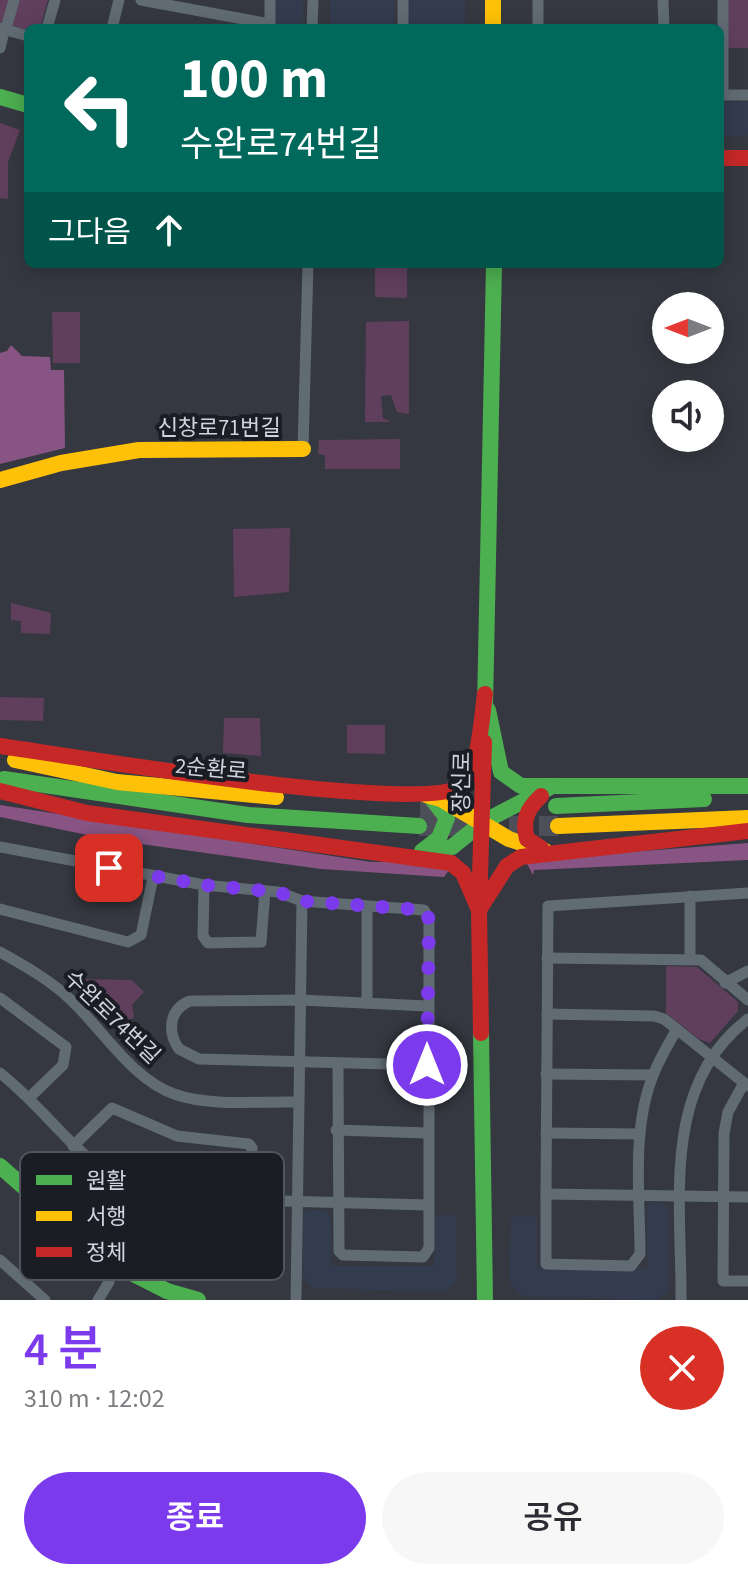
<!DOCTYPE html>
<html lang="ko">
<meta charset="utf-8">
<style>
:root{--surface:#fff;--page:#f7f7f7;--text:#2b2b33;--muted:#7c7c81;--accent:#7c3aed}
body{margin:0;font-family:"Source Sans 3","Noto Sans KR",sans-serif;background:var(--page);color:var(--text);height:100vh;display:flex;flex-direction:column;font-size:30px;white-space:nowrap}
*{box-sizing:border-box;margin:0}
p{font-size:26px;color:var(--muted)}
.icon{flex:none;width:44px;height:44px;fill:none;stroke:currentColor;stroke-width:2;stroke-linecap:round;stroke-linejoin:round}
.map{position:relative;height:1300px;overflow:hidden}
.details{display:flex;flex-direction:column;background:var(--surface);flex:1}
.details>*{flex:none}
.top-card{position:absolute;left:24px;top:24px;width:700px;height:244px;border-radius:12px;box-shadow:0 4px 20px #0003;background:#00695c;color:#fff;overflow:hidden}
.needle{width:52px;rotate:270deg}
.controls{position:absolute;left:652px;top:292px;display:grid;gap:16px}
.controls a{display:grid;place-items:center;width:72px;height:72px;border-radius:50%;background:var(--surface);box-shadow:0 4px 20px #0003;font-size:40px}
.pin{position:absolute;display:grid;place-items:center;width:68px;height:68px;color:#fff;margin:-34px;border-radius:16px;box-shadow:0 4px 12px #0006}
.me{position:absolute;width:88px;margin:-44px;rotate:0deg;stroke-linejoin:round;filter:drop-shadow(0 0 6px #0008)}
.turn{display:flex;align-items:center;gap:28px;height:168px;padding:0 24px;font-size:36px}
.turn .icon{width:104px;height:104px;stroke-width:2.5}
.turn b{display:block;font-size:56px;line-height:68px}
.then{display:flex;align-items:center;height:76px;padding:0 24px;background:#0003;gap:16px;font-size:30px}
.round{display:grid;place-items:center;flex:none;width:84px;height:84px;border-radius:42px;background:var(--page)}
.overview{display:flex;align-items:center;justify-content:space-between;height:136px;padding:0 24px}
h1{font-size:48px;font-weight:600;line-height:60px;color:var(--accent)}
.action{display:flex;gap:16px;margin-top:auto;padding:16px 24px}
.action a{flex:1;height:92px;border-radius:48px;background:var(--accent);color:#fff;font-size:32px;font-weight:600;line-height:92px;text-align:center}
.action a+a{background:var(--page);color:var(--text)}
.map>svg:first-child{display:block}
.built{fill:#333b4e}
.green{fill:#603f5d}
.forest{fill:#885483}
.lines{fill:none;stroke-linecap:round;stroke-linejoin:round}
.highway-tunnel{stroke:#4c4f58;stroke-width:20;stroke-dasharray:20 10;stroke-linecap:butt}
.street{stroke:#616b73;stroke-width:11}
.fast{stroke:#4caf50;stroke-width:16}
.slow{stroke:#ffc107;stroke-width:16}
.jam{stroke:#c62828;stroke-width:16}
.route{stroke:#7c3aed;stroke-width:14;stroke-dasharray:0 25.2}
.labels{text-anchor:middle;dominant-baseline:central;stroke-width:8;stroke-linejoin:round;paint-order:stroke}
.street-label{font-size:22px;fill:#d0d4de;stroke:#1b1d25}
.key{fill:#1b1d25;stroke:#51545c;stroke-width:2}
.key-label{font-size:22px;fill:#d0d4de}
</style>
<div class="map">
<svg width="748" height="1300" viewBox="0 0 748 1300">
<rect width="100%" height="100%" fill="#353840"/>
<g class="built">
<polygon points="276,0 303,0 303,28 275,28"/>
<rect x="330" y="0" width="64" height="28"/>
<rect x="408" y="0" width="57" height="28"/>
<polygon points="720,102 748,102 748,135 720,137"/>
<polygon points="650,1203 664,1203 669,1211 668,1291 658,1300 523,1296 510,1283 511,1216 537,1217 537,1268 647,1269 647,1205"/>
<polygon points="306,1210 325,1210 331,1218 331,1266 434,1266 435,1215 456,1215 457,1281 444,1292 313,1288 303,1277 303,1214"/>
</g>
<g class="green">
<polygon points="0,0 48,0 40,28 28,30 0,22"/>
<polygon points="728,0 748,0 748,48 727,48"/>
<polygon points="0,123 20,130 8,162 8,199 0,198"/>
<polygon points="375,264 407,264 407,298 375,297"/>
<polygon points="52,312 80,312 80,363 53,363"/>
<polygon points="409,321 409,414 397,412 391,395 381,396 383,418 391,422 365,422 366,322"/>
<polygon points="400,439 400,469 325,469 325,455 318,454 319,440"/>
<polygon points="290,528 289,592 234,597 233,529"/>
<polygon points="11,603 51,613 50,634 21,633 21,621 11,620"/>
<polygon points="0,697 44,698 43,721 0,720"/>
<polygon points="224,718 260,718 261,756 223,753"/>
<polygon points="347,725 385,725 385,754 347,753"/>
<polygon points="666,966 697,967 738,1002 738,1011 710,1043 699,1039 666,1013"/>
<polygon points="82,979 132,980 144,992 132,1005 134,1017 119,1030 97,1009 99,1002 80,983"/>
</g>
<g class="forest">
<polygon points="11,345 22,356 50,357 51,370 64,370 65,448 0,464 0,353 7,351"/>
<polygon points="0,805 371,862 432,862 449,870 444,877 321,869 112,840 0,817"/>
<polygon points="748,843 748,860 534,870 533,875 525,860"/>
</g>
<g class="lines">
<g class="highway-tunnel">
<polyline points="420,808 452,807"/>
<polyline points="419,826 558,826"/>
</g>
<g class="street">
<polyline points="141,0 270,24"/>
<polyline points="270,0 270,28"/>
<polyline points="403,0 403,28"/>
<polyline points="538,0 538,28"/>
<polyline points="663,0 664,28"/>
<polyline points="7,25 14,0"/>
<polyline points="0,28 28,36"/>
<polyline points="47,28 55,0"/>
<polyline points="112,28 119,0"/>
<polyline points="312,28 313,0"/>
<polyline points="0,48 3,36"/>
<polyline points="720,95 748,95"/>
<polyline points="723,95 723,0"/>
<polyline points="303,449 308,264"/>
<polyline points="0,847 204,885 278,892 302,901"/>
<polyline points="204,885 203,936 208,943 261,942 265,891"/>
<polyline points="748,893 548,906 546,1194 748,1197"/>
<polyline points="690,896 690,959"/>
<polyline points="367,907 367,1003"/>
<polyline points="0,909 128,942 141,935 153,877"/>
<path d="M0,952c25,14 50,28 71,48 31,29 62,80 103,94 37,13 84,7 122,8"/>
<polyline points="547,958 701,960 748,1000"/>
<polyline points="725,983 748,971"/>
<polyline points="0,998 66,1047 63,1065 30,1097"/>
<path d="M427,1006l-127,-6 -110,1c-21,8 -23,31 -11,48l20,10 228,6"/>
<polyline points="547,1014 654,1016 664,1019 748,1086"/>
<path d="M0,1073c65,52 84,108 175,125l253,7"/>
<polyline points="546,1074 653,1075"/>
<polyline points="744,1083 728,1112 724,1133 723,1281 748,1281"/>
<polyline points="336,1130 427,1133"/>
<polyline points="546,1133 640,1134"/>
<path d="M73,1146l39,-38 65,28 72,8 3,4 -4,93c-9,4 -56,-7 -60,-17 -2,-7 0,-19 1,-26"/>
<path d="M546,1194v70l85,2 9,-12c0,-58 -9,-126 14,-181 6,-15 15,-30 23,-44"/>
<polyline points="0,1260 45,1300"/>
<polyline points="98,1300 109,1282"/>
<polyline points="296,1300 302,901 424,910 429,919 429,1248 423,1257 343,1255 339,1251 338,1064"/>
<path d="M681,1300c1,-96 -21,-214 67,-281"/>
</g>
<g class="fast">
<polyline points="0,97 28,105"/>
<polyline points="485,707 494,264"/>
<polyline points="488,710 501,772 521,786 748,786"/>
<polyline points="4,779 248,815 419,826"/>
<polyline points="556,806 704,799"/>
<polyline points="422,851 439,838 447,818 433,800"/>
<polyline points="422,854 452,847 483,822 549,788"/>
<polyline points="481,1033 485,1300"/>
<polyline points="0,1166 108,1261 167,1291 198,1300"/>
</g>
<g class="slow">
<polyline points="493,0 493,28"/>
<polyline points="0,480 61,463 139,450 303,449"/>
<polyline points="15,760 117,782 276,797"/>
<polyline points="426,795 441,799 509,839 545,851"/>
<polyline points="558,826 748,818"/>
</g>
<g class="jam">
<polyline points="720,158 748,158"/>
<path d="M0,746c70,10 416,68 460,41 19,-12 22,-73 25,-93"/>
<polyline points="0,791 87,813 451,863 463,873 479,910"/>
<path d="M541,796c-14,13 -19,24 -14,43l14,9"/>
<polyline points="479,910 507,866 521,857 748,831"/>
<polyline points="481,1033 479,910 484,742"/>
</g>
</g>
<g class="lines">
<polyline class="route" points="109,868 204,885 278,892 302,901 424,910 429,919 427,1065"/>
</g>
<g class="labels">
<g class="street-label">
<text x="219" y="428">신창로71번길</text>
<text transform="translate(211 769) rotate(5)">2순환로</text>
<text transform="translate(462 782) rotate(-89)">장신로</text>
<text transform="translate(112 1017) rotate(44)">수완로74번길</text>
</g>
</g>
<rect x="20" y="1152" width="264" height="128" rx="12" class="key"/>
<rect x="36" y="1175" width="36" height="10" fill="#4caf50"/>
<rect x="36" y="1211" width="36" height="10" fill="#ffc107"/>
<rect x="36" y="1247" width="36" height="10" fill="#c62828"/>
<g class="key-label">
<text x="86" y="1188">원활</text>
<text x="86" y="1224">서행</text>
<text x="86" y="1260">정체</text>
</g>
</svg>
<div class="controls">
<a><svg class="needle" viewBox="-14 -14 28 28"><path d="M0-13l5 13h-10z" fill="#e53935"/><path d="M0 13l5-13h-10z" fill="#7c7c81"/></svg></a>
<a><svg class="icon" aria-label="sound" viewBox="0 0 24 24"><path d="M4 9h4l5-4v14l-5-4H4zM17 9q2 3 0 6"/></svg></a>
</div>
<div class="pin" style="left:109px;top:868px;background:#d93025"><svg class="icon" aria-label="arrive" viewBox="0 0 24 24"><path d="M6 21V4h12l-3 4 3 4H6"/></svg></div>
<svg class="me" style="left:427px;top:1065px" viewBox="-20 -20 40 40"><circle r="17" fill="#7c3aed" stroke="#fff" stroke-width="3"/><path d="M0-11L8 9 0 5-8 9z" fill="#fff"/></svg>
<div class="top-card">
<div class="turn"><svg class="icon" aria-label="left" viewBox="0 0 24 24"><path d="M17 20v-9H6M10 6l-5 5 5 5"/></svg><div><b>100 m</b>수완로74번길</div></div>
<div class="then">그다음<svg class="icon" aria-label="ahead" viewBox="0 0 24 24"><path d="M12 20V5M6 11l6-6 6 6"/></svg></div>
</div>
</div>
<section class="details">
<div class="overview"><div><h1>4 분</h1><p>310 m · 12:02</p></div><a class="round" style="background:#d93025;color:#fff"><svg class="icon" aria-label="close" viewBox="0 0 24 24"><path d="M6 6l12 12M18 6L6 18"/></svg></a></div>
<div class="action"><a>종료</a><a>공유</a></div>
</section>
